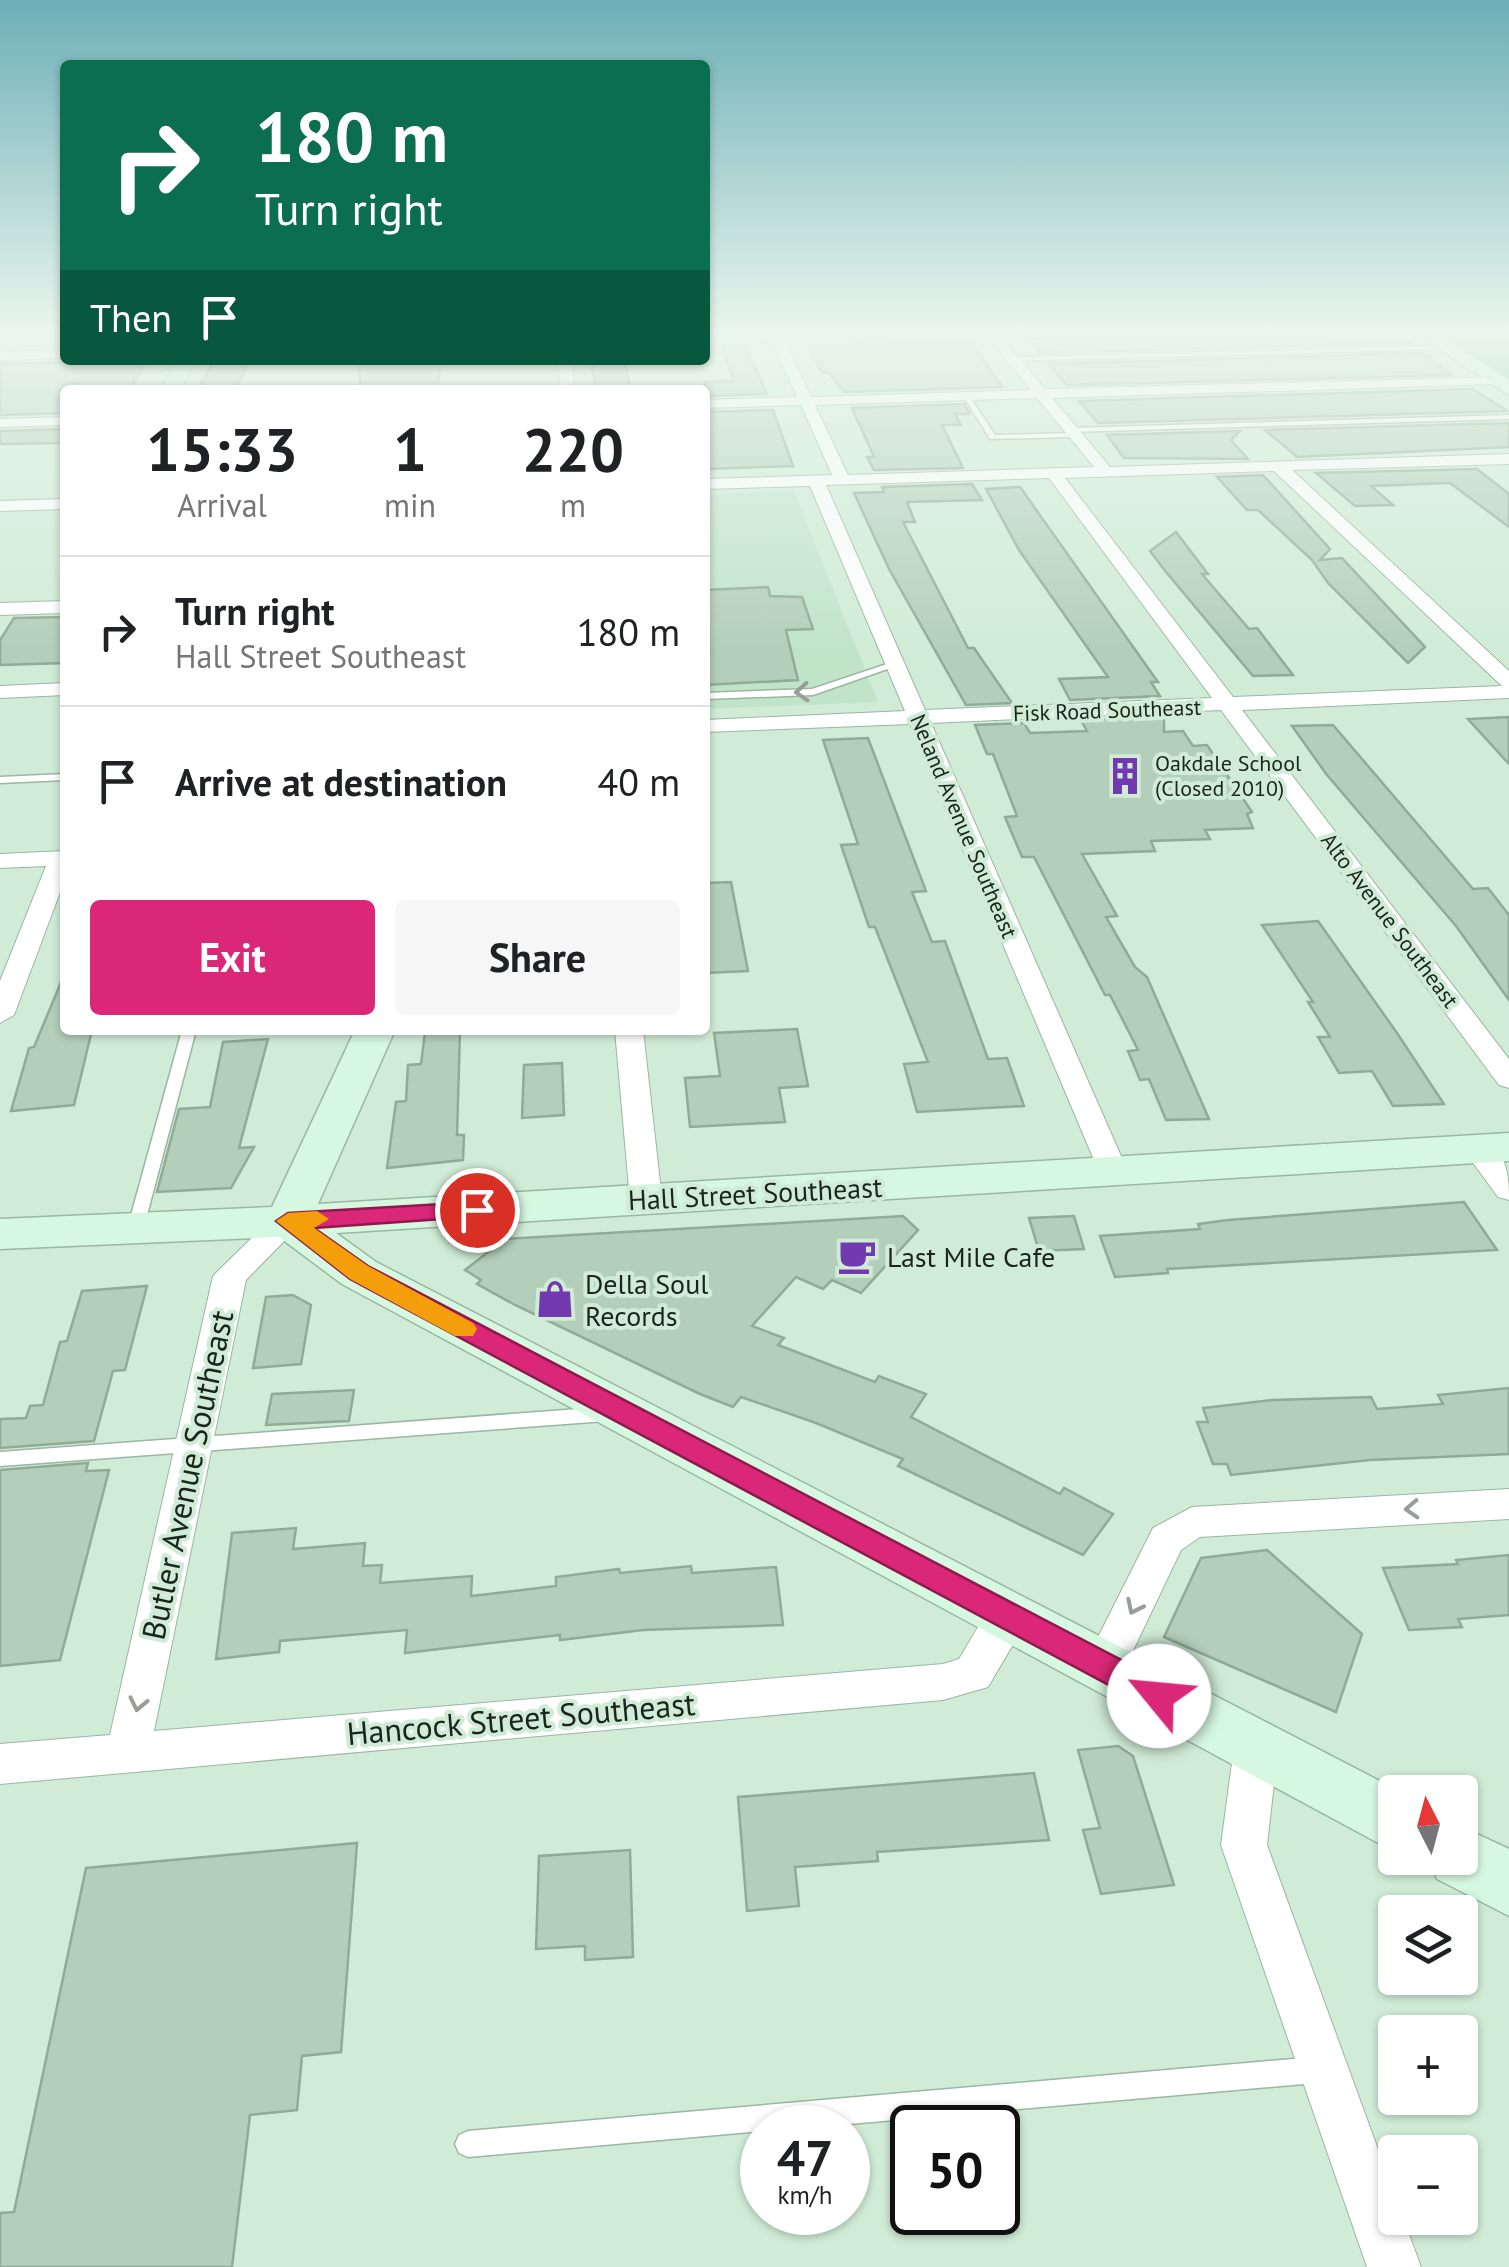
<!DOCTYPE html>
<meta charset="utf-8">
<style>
:root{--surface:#fff;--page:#f6f6f6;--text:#202124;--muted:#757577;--line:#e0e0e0;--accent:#db2777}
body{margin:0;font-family:"PT Sans",sans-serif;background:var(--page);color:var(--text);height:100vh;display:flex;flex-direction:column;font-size:38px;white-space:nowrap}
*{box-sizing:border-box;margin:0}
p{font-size:32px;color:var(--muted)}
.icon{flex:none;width:55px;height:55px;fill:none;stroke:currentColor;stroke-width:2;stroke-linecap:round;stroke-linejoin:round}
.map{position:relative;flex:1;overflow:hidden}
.drawer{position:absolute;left:60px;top:385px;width:650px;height:650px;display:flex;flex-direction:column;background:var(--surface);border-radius:10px;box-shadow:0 2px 8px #0004}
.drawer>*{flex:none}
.hud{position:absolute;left:60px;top:60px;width:650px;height:305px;border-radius:10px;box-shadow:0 2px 8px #0004;background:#0b6e4f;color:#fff;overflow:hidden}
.needle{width:65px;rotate:354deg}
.buttons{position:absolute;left:1378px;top:1775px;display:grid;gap:20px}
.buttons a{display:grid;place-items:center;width:100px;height:100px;border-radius:10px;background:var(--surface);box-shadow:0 2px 8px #0004;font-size:50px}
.speed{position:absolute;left:740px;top:2105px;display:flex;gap:20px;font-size:50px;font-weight:700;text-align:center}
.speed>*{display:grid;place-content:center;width:130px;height:130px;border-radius:50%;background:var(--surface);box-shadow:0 2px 8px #0004;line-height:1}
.speed small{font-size:25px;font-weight:400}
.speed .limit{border:5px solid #111;border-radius:15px;background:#fff;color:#111}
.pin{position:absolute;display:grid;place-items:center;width:85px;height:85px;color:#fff;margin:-42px;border:5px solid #fff;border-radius:50%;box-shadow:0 2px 10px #0007}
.me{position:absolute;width:110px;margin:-55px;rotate:298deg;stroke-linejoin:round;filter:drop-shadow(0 0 8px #0008)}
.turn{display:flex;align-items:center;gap:35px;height:210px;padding:0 30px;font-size:45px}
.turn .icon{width:130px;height:130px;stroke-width:2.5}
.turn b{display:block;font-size:70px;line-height:85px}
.then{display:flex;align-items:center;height:95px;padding:0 30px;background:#0003;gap:20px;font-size:38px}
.eta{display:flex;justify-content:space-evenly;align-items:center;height:170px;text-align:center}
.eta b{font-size:60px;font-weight:700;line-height:70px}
.button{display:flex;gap:20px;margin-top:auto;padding:20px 30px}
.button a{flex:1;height:115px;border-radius:10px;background:var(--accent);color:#fff;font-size:40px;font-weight:700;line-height:115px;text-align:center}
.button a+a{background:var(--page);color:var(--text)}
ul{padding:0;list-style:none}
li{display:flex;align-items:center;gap:30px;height:150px;padding:0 30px;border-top:2px solid var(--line)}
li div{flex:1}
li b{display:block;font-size:38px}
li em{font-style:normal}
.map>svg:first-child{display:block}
.built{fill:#c1e4c9}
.green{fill:#85c295}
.building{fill:#b3cfb9;stroke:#90ab96;stroke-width:2.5}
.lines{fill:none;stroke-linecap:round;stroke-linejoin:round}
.lane-casing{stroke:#9bb6a1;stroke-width:3}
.street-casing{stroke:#9bb6a1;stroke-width:2}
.secondary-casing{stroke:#9bb6a1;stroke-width:3}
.path{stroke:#6e8072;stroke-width:2.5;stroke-dasharray:1 4;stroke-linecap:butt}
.lane{fill:#fff;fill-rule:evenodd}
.street{fill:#fff;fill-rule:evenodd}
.secondary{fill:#d6f8e1;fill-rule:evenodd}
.oneway{stroke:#989d99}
.route{fill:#db2777;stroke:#8e194d;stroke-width:2.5}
.slow{fill:#f59e0b}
.labels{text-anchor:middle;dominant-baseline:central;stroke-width:8;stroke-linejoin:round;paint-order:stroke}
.far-street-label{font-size:22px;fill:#1b251d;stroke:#d0ecd6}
.far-poi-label{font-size:22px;fill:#1b251d;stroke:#d0ecd6;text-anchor:start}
.street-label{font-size:28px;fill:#1b251d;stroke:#d0ecd6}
.poi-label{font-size:28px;fill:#1b251d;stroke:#d0ecd6;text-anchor:start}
.near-street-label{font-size:32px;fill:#1b251d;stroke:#d0ecd6}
</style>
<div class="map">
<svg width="1509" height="2267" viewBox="0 0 1509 2267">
<rect width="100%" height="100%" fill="#d0ecd6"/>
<polygon class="built" points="794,491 878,702 705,709 705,494"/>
<polygon class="green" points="1435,333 1509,333 1509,380"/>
<g class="building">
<polygon points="1239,333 1395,333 1409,343 1039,353 1029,339"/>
<polygon points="939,342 972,344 1002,387 844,392 829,373 822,373 808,346"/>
<polygon points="721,345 745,345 767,394 705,396 705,382 734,381"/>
<polygon points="1423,353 1452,375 1067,385 1048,364"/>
<polygon points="148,360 129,390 65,390 65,413 0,415 0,364"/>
<polygon points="214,360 250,360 237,387 199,388"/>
<polygon points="359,360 441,360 437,390 360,390"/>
<polygon points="591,360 624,360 631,390 596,390"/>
<polygon points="1472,389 1508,411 1098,423 1079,401"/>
<polygon points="964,404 970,414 955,414 961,425 942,425 963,468 874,470 867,457 874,457 852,408"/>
<polygon points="773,410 793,466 705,469 705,412"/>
<polygon points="1509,423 1509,447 1297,457 1265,430"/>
<polygon points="65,429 65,443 0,444 0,431"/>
<polygon points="1240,431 1231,440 1248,459 1124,458 1107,435"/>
<polygon points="1477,469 1509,494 1509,527 1450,483 1371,486 1393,505 1355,506 1316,473"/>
<polygon points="1263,475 1330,549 1320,560 1342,558 1425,647 1408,663 1328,583 1312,560 1258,510 1247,510 1217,477"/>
<polygon points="972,484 982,500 907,502 915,522 903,522 968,648 974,648 1012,703 966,705 889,569 854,493 884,492 882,487"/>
<polygon points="1020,487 1158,682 1151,682 1160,696 1070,700 1059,679 1108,677 1019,550 986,489"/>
<polygon points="1176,532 1208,574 1202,574 1249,629 1257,628 1293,675 1253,676 1166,572 1150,551"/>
<polygon points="768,587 770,596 802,597 813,629 786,630 798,680 705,685 705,590"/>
<polygon points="65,617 65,663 0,665 0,640 14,618"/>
<polygon points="1164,716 1164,732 1183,731 1193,746 1207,745 1252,812 1247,814 1253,828 1205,830 1210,839 1151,841 1155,851 1082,854 1117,916 1106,917 1135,967 1147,977 1209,1119 1166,1120 1149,1079 1140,1080 1128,1051 1138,1050 1110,995 1105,995 1034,857 1022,857 1005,817 1017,816 993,754 987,754 975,725 1024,723 1030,733 1087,731 1081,720"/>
<polygon points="1509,717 1509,764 1468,719"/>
<polygon points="1333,725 1473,889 1488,888 1509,915 1509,1000 1456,926 1327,775 1292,726"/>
<polygon points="868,738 926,891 912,892 932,942 945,941 988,1059 1007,1058 1024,1106 917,1112 904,1064 928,1062 875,927 869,927 841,845 858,844 823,740"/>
<polygon points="731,882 748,971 705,973 705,883"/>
<polygon points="1318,921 1397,1033 1444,1104 1393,1106 1372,1071 1339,1073 1318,1037 1330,1037 1308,1002 1313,1002 1262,925"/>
<polygon points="64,975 65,1030 92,1030 74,1105 11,1111 29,1048 34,1047"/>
<polygon points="797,1029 808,1086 779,1088 785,1122 690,1127 685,1078 720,1076 714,1033"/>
<polygon points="460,1031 457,1135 464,1135 463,1160 387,1168 396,1102 406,1101 408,1065 421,1064 425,1032"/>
<polygon points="268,1039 239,1148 254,1147 231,1188 157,1192 179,1109 210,1107 223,1042"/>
<polygon points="562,1063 564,1115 522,1118 524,1065"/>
<polygon points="1464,1202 1497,1250 1167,1269 1168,1273 1115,1277 1100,1236 1200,1229 1198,1224 1228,1220"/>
<polygon points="903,1216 918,1230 861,1293 832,1280 823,1289 796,1277 752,1326 784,1338 778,1345 875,1382 879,1376 926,1394 911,1417 1060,1494 1064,1488 1113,1514 1083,1555 898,1466 903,1459 816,1423 741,1397 733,1407 700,1394 515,1305 477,1284 481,1280 465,1270 505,1239"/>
<polygon points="1074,1216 1084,1249 1039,1251 1029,1218"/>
<polygon points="147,1286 125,1370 113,1371 94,1441 0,1448 0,1419 26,1418 30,1406 43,1405 60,1342 67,1341 82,1291"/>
<polygon points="293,1295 311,1305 301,1364 253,1368 266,1297"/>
<polygon points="1509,1388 1509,1454 1370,1460 1231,1475 1227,1464 1213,1464 1197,1422 1208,1422 1203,1408 1273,1400 1371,1397 1377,1409 1443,1404 1438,1395"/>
<polygon points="354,1390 349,1421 266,1425 272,1394"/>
<polygon points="88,1463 86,1471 109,1470 60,1660 0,1666 0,1470"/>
<polygon points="296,1528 293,1549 365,1543 363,1566 382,1565 380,1583 472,1576 471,1596 556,1586 556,1577 619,1569 620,1573 691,1566 692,1573 776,1567 783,1625 643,1630 560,1640 560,1635 405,1653 407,1630 280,1641 279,1652 216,1659 232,1533"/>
<polygon points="1267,1550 1362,1634 1336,1712 1164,1637 1201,1558"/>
<polygon points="1509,1555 1509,1615 1458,1619 1462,1627 1409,1630 1383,1568 1458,1564 1456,1560"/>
<polygon points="1118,1746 1133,1756 1174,1885 1101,1894 1083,1830 1100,1828 1078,1750"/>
<polygon points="1034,1773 1049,1840 877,1852 878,1861 795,1867 799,1906 747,1911 738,1797"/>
<polygon points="357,1843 341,2052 302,2056 297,2110 250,2115 232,2267 0,2267 0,2213 14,2212 86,1868"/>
<polygon points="630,1850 633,1957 585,1960 585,1946 536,1949 539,1856"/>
</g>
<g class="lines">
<g class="lane-casing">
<g id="lane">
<polygon points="1446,346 1448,349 1013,361 1010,359 1013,357"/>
<polygon points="962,394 968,394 995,435 1075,433 1079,435 1075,437 990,439"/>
<polygon points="1509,415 1509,419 1071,432 1067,430 1071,428"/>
<polygon points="890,663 899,665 813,695 705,699 705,693 812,689"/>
<polygon points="65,774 65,780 0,783 0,777"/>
<polygon points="182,1030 196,1030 143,1230 135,1235 127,1230"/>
<polygon points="606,1407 612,1409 615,1414 612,1419 606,1421 0,1466 0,1452"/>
<polygon points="1316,2057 1325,2061 1329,2070 1325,2079 1316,2083 803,2128 762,2128 762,2131 468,2157 459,2153 455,2144 459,2135 468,2131"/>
</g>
</g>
<g class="street-casing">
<g id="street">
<path d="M902,333l-117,7 26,57 220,-7 -46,-57h13l47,56 456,-12 -5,7 -444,14 58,69 399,-13v10l-217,6 217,201v27l-267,12 267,349v29l-10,-3 -278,-375 -290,13 197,449 -4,7h-22l-192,-455 -205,8v-12l200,-9 -95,-225 -105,3v-10l127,-4 -31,-70 -96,3v-8l92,-3 -25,-57 -67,2v-8zM1037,398l57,69 -246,8 -33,-70zM1274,471l228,215 -269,11 -168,-219zM1049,478l163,220 -287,12 -99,-225z"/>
<polygon points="65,350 65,358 0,360 0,352"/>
<polygon points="558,360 572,360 574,390 560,390"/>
<polygon points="65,417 65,425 0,427 0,419"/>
<polygon points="65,499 65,509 0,511 0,501"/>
<polygon points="65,601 65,613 0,615 0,603"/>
<polygon points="65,683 65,695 0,698 0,686"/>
<polygon points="65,851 65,879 14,1015 0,1023 0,981 46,866 0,868 0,854"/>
<polygon points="615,1030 643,1030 662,1200 657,1207 635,1207 630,1200"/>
<path d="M1478,1139c29,8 31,36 31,61l-11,-3 -35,-48z"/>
<path d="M288,1210l11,3 5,8 -58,59 -92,451 789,-67 16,-5c17,-25 30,-66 64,-54l6,12 -41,70 -45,13 -943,84v-40l110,-9 103,-459 64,-63z"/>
<polygon points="1509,1489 1509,1519 1200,1537 1181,1550 1119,1680 1104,1685 1089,1680 1083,1667 1153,1528 1192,1507"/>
<polygon points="1256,1728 1271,1734 1278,1748 1267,1845 1395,2196 1395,2218 1403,2218 1421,2267 1367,2267 1221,1845 1234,1748 1241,1734"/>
</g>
</g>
<g class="secondary-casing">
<g id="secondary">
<polygon points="1414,333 1436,333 1509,380 1509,395"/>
<polygon points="177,360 195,360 180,390 160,390"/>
<polygon points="355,1030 395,1030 318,1204 1509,1133 1509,1161 336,1233 376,1262 1401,1792 1395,1792 1395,1852 342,1284 279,1237 0,1249 0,1219 272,1207"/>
<polygon points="1460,1826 1509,1849 1509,1916 1437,1879 1428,1858 1460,1858"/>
</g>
</g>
<g class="path">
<polyline points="1505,333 1509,336"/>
<polyline points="1486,346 1509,341"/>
</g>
<use href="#lane" class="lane"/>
<use href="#street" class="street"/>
<use href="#secondary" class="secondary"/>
</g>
<defs><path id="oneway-chevron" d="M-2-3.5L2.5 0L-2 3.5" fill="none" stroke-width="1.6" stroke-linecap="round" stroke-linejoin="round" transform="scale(2.5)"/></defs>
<g class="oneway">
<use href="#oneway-chevron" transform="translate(802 692) rotate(176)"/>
<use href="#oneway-chevron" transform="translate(1412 1509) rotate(177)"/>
<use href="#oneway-chevron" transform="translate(1134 1607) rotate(116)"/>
<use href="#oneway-chevron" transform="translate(138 1704) rotate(102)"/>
</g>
<linearGradient id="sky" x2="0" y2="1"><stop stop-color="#6cafb7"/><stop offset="0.51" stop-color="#eaf6ed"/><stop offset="1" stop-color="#eaf6ed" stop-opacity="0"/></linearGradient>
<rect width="1509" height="651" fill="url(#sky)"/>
<polygon class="route" points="477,1202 489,1210 485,1216 314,1228 368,1266 1171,1686 1175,1696 1171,1706 1159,1710 1148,1706 350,1279 276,1221 288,1213"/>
<polygon class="slow" points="317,1211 329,1219 314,1228 368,1266 473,1323 477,1329 473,1336 455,1336 350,1279 276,1221 288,1213"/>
<defs>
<g id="building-bare" transform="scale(3)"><path d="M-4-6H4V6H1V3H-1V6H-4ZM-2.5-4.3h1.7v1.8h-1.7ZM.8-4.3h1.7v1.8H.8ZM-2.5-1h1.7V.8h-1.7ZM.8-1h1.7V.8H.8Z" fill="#733ab0" stroke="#d0ecd6" stroke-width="2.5" paint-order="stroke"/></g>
<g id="cafe-bare" transform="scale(3)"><path d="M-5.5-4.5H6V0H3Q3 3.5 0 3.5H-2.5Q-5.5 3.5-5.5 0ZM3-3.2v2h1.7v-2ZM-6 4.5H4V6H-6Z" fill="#733ab0" stroke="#d0ecd6" stroke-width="2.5" paint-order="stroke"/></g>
<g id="shop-bare" transform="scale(3)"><path d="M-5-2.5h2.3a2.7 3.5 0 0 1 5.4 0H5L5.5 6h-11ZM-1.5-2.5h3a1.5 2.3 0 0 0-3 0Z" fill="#733ab0" stroke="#d0ecd6" stroke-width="2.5" paint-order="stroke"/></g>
</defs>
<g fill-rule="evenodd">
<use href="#building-bare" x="1125" y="776"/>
<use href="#cafe-bare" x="857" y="1256"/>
<use href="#shop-bare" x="555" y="1299"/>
</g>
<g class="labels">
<g class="far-street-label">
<text transform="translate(1107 710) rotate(-2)">Fisk Road Southeast</text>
<text transform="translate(964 826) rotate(67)">Neland Avenue Southeast</text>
<text transform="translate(1390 920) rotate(53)">Alto Avenue Southeast</text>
</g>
<g class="far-poi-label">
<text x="1155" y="763">Oakdale School<tspan x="1155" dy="25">(Closed 2010)</tspan></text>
</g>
<g class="street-label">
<text transform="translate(755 1193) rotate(-3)">Hall Street Southeast</text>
</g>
<g class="poi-label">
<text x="887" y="1256">Last Mile Cafe</text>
<text x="585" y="1283">Della Soul<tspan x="585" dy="32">Records</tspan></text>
</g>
<g class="near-street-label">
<text transform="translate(187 1475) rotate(-78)">Butler Avenue Southeast</text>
<text transform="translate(521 1718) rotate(-5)">Hancock Street Southeast</text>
</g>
</g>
</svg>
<div class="buttons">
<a><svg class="needle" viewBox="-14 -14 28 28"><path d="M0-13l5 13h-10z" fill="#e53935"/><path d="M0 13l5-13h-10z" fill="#757577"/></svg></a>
<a><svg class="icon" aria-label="layers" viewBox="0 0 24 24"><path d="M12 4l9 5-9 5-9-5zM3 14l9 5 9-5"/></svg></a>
<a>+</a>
<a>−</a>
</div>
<div class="speed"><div>47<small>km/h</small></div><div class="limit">50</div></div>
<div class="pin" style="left:477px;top:1210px;background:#d93025"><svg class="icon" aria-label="arrive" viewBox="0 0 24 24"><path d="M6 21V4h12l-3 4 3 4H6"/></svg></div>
<svg class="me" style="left:1159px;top:1696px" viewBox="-20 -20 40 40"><circle r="19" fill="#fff"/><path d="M0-13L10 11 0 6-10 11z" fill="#db2777"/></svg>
<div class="hud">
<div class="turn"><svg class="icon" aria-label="right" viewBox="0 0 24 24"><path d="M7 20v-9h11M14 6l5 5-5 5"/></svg><div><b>180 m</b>Turn right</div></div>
<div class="then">Then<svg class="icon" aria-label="arrive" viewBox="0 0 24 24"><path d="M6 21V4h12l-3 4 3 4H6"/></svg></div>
</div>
<section class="drawer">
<div class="eta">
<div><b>15:33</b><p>Arrival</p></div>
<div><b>1</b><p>min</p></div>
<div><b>220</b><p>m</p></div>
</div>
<ul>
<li><svg class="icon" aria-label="right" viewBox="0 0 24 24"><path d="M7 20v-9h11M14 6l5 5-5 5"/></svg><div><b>Turn right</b><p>Hall Street Southeast</p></div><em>180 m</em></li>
<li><svg class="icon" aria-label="arrive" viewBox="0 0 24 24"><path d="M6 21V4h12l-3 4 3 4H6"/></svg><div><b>Arrive at destination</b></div><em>40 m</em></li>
</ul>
<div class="button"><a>Exit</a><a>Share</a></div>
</section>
</div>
